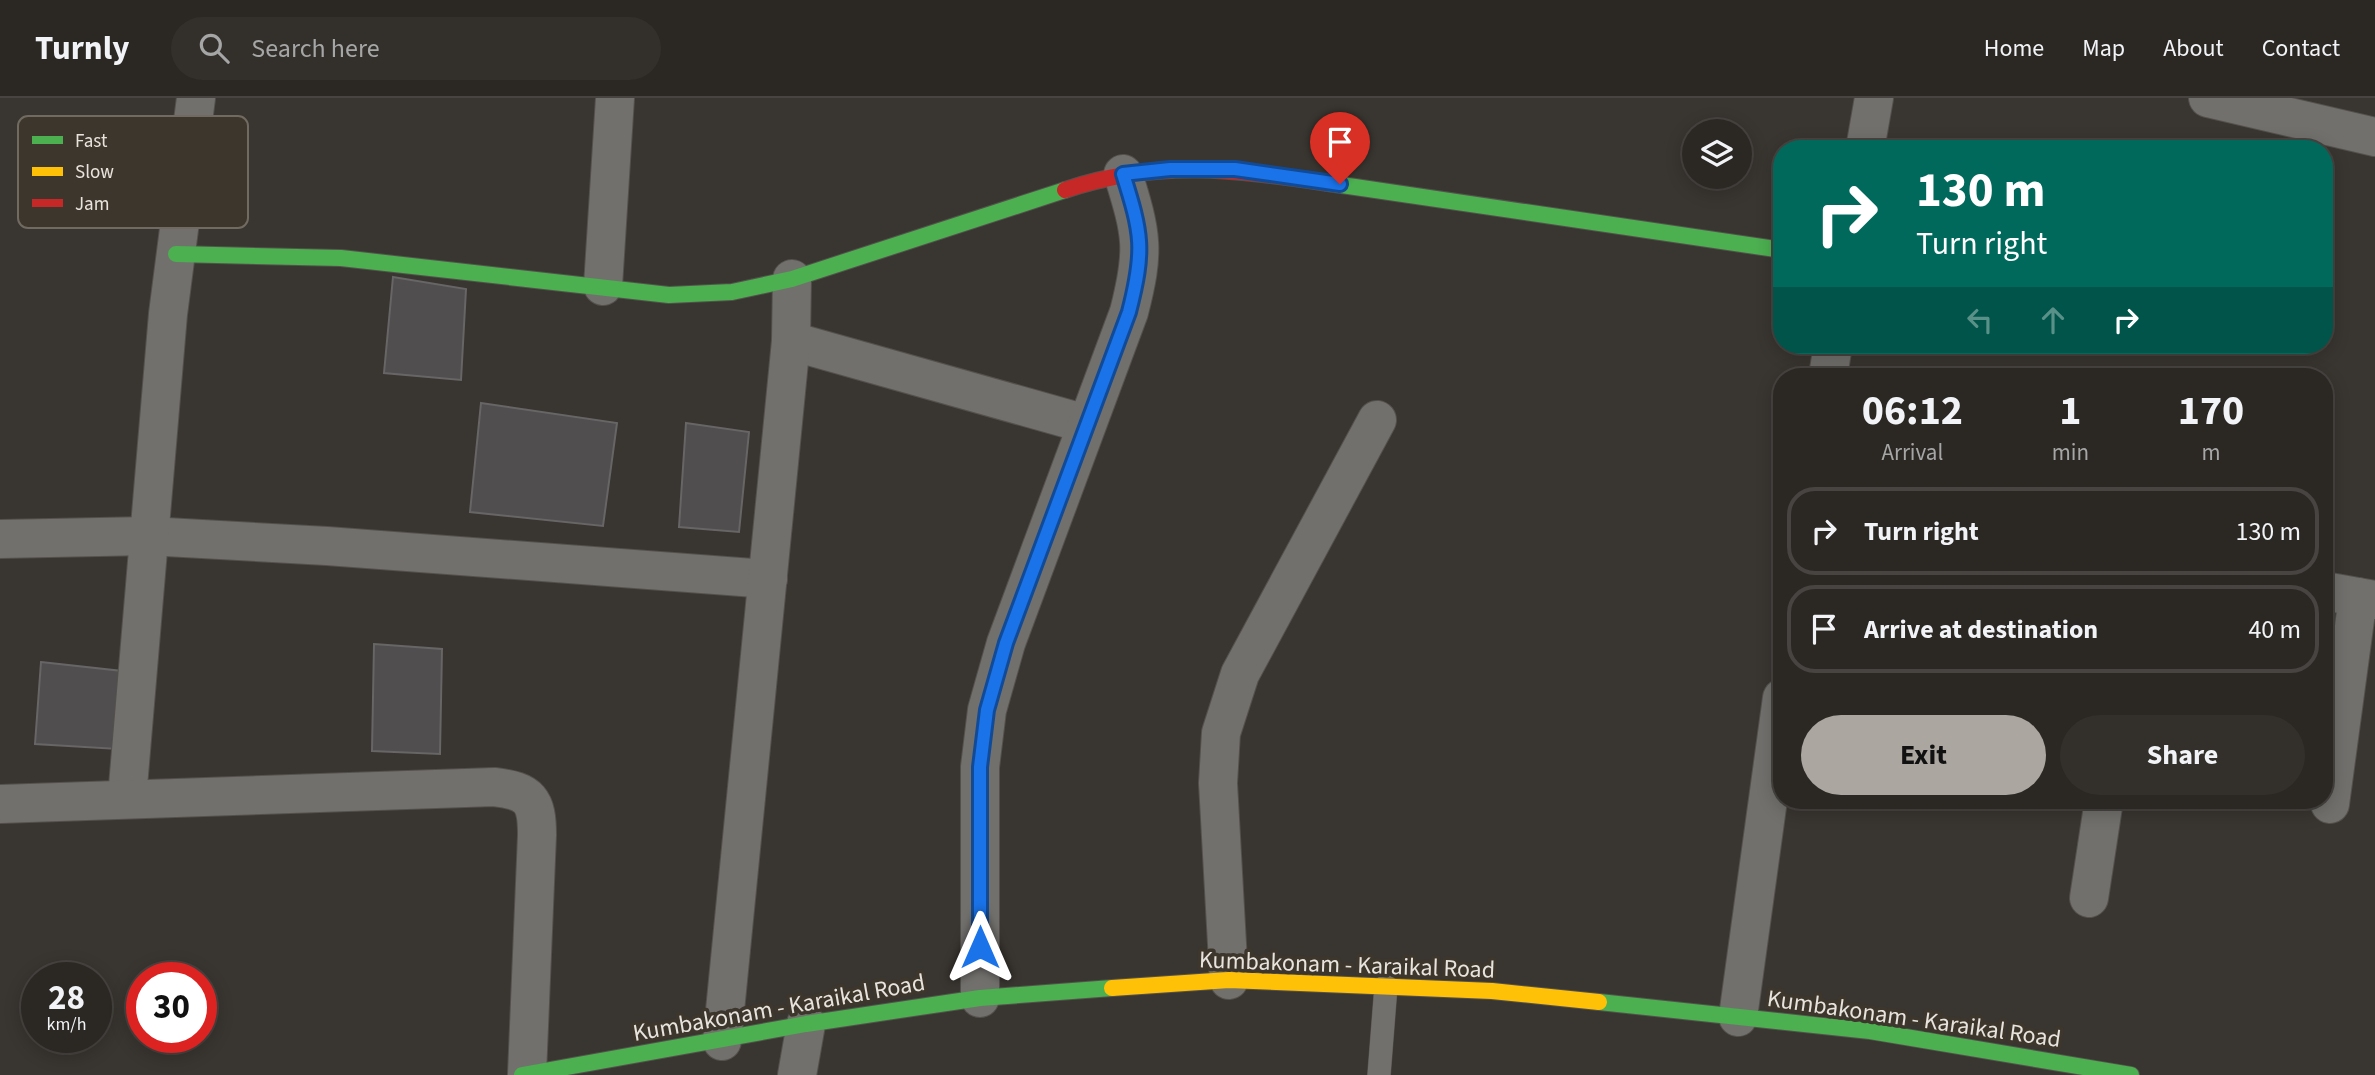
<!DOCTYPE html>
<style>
:root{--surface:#2b2824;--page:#33302c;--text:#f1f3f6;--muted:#a6a6a6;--line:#474441;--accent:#aba6a0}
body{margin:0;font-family:"Source Sans 3",sans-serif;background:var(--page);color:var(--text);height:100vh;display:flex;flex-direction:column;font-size:26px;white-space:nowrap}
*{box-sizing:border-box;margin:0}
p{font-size:23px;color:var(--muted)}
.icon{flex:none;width:38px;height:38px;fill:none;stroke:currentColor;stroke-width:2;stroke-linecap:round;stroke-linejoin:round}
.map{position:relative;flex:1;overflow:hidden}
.side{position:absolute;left:1773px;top:270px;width:560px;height:441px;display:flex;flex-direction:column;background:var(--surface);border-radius:28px;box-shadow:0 4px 18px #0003,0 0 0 2px var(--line)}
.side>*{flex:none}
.hud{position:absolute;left:1773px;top:42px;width:560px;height:214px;border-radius:28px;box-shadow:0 4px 18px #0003,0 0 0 2px var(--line);background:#00695c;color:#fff;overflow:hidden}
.tools{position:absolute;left:1682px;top:21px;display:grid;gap:14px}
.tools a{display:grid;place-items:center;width:70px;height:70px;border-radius:50%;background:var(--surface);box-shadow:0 4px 18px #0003,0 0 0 2px var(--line);font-size:35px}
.speed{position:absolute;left:21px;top:864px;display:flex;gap:14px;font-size:35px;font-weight:700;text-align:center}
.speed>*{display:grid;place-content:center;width:91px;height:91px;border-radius:50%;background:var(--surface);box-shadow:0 4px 18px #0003,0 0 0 2px var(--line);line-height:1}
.speed small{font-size:18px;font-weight:400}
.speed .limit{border:10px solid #d22;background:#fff;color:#111}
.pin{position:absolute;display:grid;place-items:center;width:60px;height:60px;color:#fff;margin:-72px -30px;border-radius:50% 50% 50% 0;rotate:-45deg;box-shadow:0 0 7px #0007}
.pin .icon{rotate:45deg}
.me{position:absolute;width:77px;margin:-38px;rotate:0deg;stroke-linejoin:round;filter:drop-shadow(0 0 5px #0008)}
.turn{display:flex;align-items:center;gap:24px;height:147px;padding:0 28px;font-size:32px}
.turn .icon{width:91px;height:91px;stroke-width:2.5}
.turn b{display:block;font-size:49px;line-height:60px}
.lanes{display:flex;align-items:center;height:66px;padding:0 28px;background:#0003;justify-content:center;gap:35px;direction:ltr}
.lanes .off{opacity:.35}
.eta{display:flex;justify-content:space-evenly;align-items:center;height:119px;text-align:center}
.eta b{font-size:42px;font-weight:700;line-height:49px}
.action{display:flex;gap:14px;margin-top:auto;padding:14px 28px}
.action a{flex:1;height:80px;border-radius:42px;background:var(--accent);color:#111;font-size:28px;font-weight:700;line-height:80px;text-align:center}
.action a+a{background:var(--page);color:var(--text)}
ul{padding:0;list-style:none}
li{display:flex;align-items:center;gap:21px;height:88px;margin:0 14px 10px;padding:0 14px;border:4px solid var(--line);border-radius:28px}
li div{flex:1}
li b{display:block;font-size:26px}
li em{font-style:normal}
header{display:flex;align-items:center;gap:42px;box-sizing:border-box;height:98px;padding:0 35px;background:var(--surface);border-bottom:2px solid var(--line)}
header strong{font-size:33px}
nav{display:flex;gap:38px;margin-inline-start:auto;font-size:24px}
.search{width:490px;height:63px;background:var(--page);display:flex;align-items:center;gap:18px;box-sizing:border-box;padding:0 24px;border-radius:38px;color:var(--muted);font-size:26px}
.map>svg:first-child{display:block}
.building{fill:#504e4e;stroke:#676565;stroke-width:2}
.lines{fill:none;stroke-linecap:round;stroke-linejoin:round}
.lane-casing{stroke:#54514d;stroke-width:24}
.street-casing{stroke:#54514d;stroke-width:40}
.fast-casing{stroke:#54514d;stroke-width:18}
.slow-casing{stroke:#54514d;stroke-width:18}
.jam-casing{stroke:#54514d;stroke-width:18}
.lane{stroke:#72706d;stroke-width:23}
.street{stroke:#72706d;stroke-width:38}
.fast{stroke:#4caf50;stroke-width:16}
.slow{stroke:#ffc107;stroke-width:16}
.jam{stroke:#c62828;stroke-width:16}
.route-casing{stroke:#114b97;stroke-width:18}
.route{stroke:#1a73e8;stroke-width:12}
.labels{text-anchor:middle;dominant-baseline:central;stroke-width:7;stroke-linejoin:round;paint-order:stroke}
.street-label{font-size:24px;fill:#e8e3dd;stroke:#3d362c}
.key{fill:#3d362c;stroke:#706a61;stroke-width:2}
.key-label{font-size:19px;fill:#e8e3dd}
</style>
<header>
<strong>Turnly</strong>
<div class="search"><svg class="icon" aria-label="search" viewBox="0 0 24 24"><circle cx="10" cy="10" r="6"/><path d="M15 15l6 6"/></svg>Search here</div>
<nav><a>Home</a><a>Map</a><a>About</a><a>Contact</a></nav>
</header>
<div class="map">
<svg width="2375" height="977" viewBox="0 0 2375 977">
<rect width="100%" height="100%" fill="#393530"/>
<g class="building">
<polygon points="393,179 466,191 461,282 384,275"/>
<polygon points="481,305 617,325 603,428 470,414"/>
<polygon points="686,325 749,334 739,434 679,429"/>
<polygon points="374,546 442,551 440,656 372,653"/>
<polygon points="41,564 122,573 118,651 35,646"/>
</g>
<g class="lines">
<g class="lane-casing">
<polyline id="lane" points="1379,977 1386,888"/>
</g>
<g class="street-casing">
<g id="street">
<polyline points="2208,0 2375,39"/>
<polyline points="1865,51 1874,0"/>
<polyline points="603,188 615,0"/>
<polyline points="791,243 1086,326"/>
<polyline points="1828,278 1833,247"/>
<polyline points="0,441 148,438 327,448 768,481"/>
<polyline points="2324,493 2375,502"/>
<polyline points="127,700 168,216 196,0"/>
<path d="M0,706l494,-17c36,4 43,13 43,48l-10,239"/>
<polyline points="2330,706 2358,499"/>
<polyline points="2089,800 2104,702"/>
<polyline points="1229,882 1218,685 1221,635 1240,576 1377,322"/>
<path d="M980,900v-231l7,-57 19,-67 123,-331c16,-62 13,-77 -6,-138"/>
<polyline points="1738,919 1782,600"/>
<polyline points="722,943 791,243 792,181"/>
<polyline points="797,977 806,926"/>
</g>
</g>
<g class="fast-casing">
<g id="fast">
<polyline points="1328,85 1782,152"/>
<polyline points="176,156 341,160 669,197 732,194 792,181 1065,92"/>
<polyline points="1599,904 1870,933 2131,977"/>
<polyline points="522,977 806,926 980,900 1112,890"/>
</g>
</g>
<g class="slow-casing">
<polyline id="slow" points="1112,890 1229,882 1492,893 1599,904"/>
</g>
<g class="jam-casing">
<path id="jam" d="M1065,92c93,-31 168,-21 263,-7"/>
</g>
<use href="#lane" class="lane"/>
<use href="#street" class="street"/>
<use href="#fast" class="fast"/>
<use href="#slow" class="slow"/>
<use href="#jam" class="jam"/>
</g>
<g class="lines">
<g class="route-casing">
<path id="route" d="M980,849v-180l7,-57 19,-67 123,-331c16,-62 13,-78 -6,-138l47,-5h65l105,15"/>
</g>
<use href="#route" class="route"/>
</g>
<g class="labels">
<g class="street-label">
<text transform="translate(1347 867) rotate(2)">Kumbakonam - Karaikal Road</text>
<text transform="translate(779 910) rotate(-10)">Kumbakonam - Karaikal Road</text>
<text transform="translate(1914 921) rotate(8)">Kumbakonam - Karaikal Road</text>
</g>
</g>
<rect x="18" y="18" width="230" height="112" rx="10" class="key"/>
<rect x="32" y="38" width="31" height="8" fill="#4caf50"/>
<rect x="32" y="69" width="31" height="9" fill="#ffc107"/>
<rect x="32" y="101" width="31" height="8" fill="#c62828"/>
<g class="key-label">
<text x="75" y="49">Fast</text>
<text x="75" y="80">Slow</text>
<text x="75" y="112">Jam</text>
</g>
</svg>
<div class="tools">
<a><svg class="icon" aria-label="layers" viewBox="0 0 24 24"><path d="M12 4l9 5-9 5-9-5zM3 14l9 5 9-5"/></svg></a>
</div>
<div class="speed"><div>28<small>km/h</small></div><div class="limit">30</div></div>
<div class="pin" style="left:1340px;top:86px;background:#d93025"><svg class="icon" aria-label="arrive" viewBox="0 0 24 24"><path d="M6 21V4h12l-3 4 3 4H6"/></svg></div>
<svg class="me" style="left:980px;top:849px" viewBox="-20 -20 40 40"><path d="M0-17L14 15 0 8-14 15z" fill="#1a73e8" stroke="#fff" stroke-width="4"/></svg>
<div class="hud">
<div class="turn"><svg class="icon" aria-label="right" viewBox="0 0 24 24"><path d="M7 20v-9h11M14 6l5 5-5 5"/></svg><div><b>130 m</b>Turn right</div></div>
<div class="lanes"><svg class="icon off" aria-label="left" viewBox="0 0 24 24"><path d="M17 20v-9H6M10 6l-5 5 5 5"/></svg><svg class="icon off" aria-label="ahead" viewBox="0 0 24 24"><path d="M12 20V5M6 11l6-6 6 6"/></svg><svg class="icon" aria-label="right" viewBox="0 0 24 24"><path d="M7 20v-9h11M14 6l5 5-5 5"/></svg></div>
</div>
<section class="side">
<div class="eta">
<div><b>06:12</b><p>Arrival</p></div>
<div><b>1</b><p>min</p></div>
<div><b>170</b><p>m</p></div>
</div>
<ul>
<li><svg class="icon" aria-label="right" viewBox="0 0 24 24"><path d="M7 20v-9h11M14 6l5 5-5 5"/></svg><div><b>Turn right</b></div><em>130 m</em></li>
<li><svg class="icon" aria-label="arrive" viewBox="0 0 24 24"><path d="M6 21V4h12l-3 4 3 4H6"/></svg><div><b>Arrive at destination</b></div><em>40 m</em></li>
</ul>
<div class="action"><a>Exit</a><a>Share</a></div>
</section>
</div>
